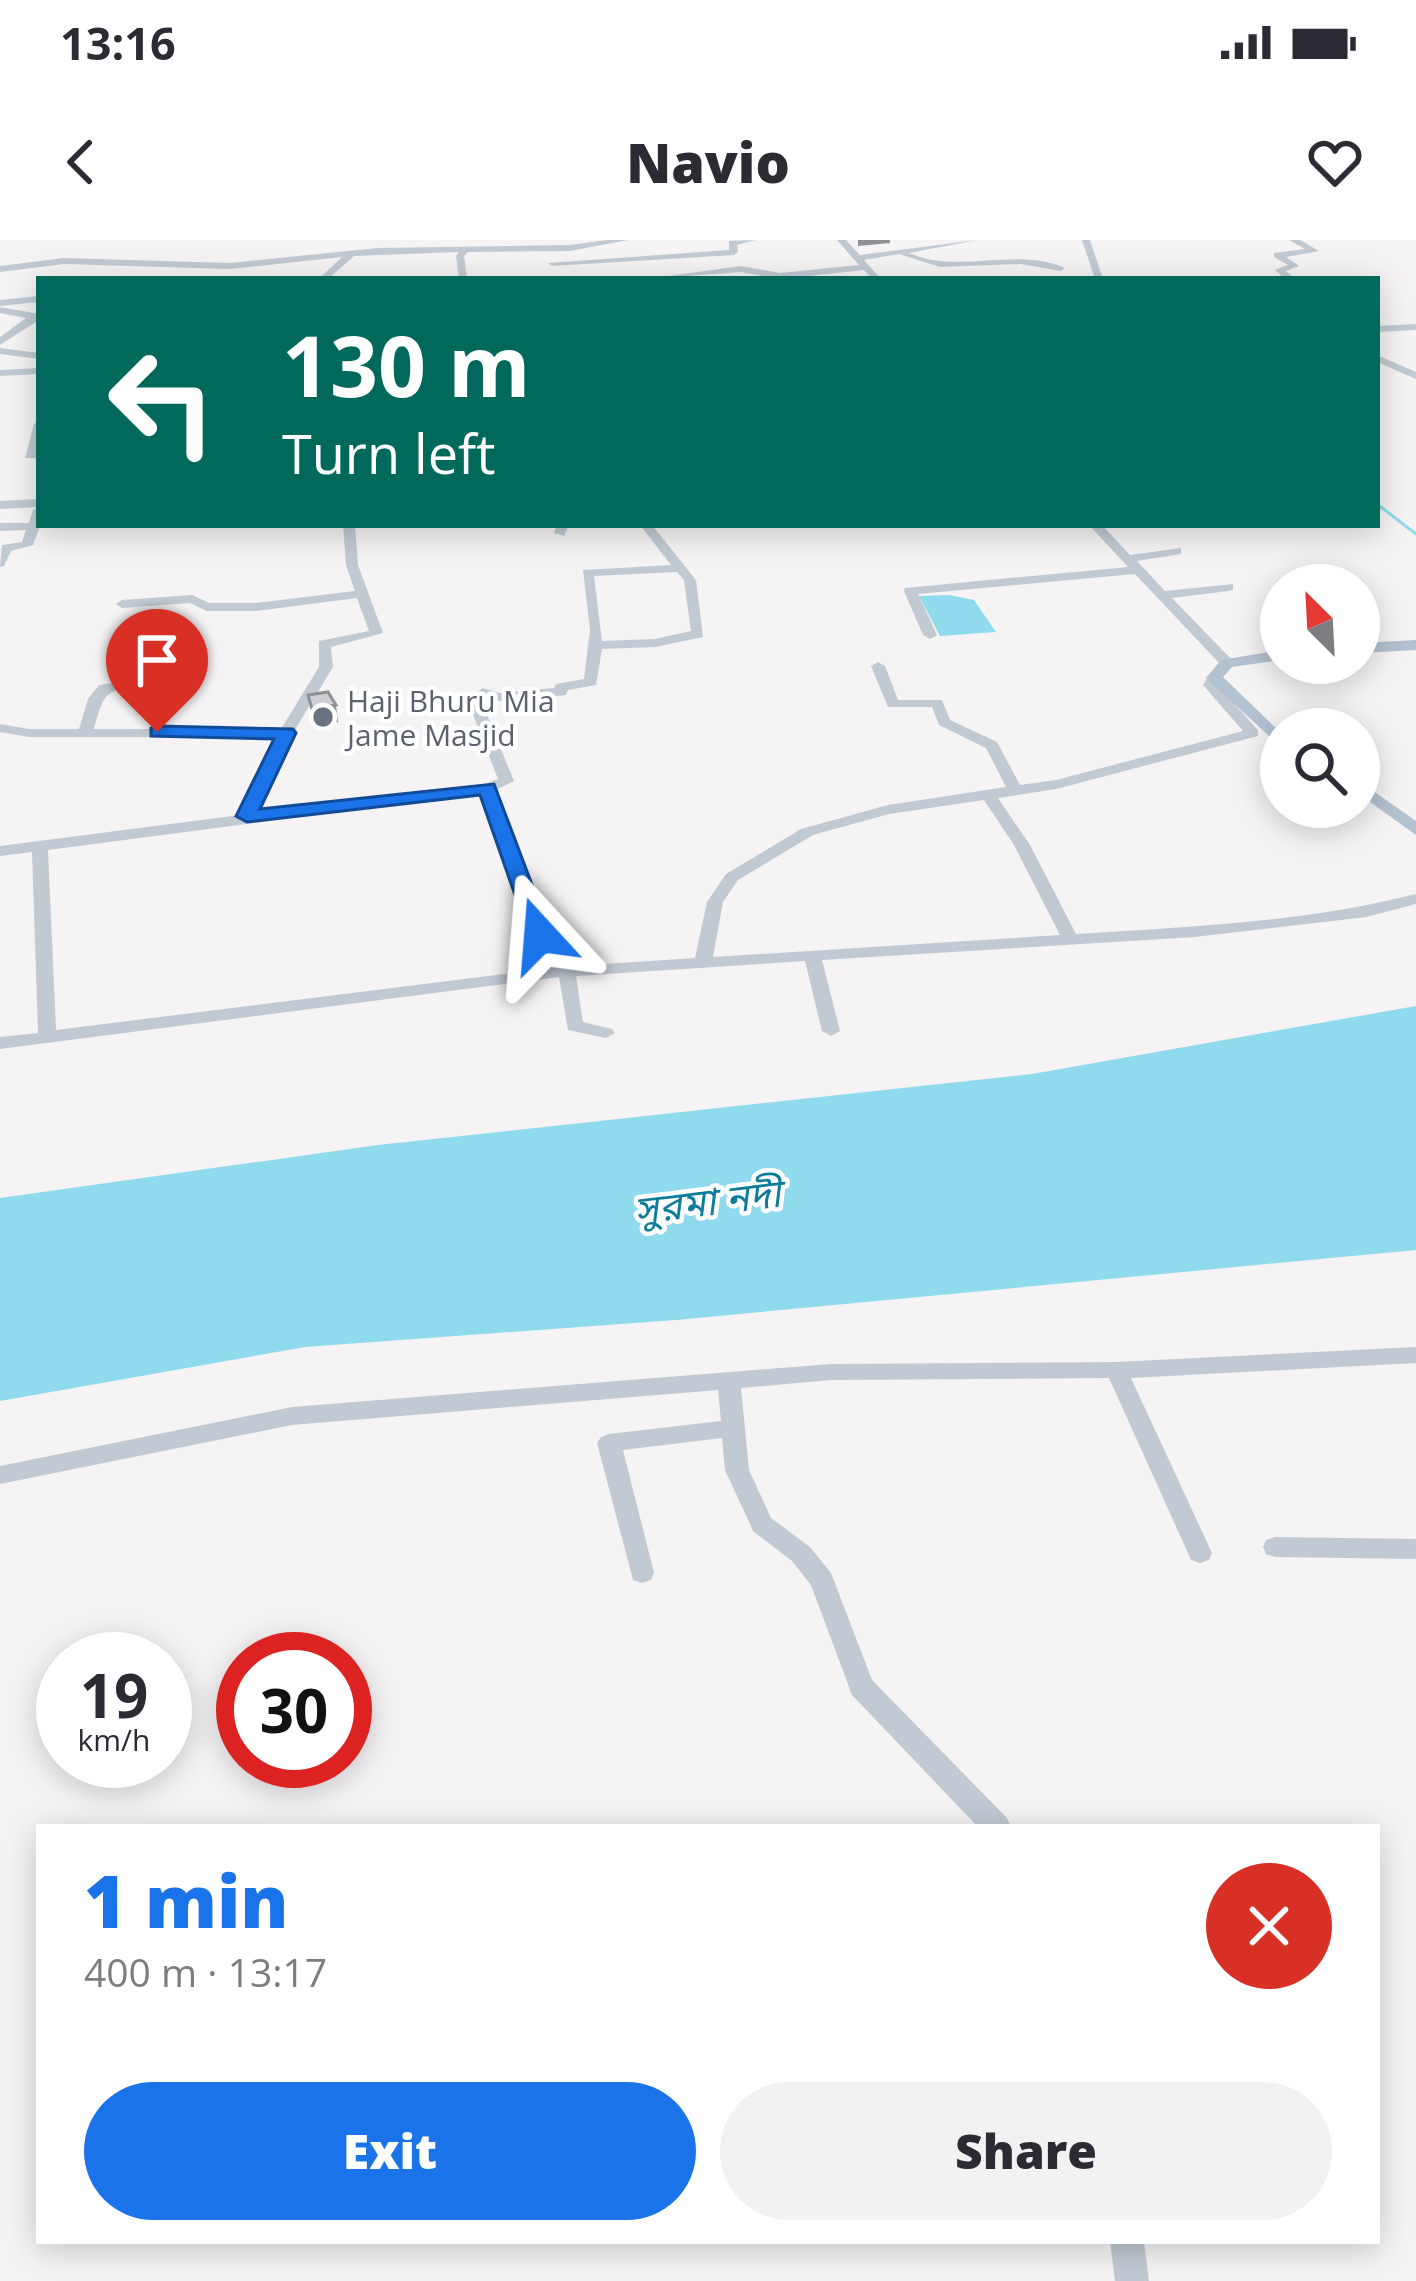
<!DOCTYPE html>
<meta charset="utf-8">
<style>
:root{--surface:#fff;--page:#f2f2f3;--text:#2b2b33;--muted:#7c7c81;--accent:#1a73e8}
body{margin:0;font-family:"Open Sans","Noto Sans Bengali",sans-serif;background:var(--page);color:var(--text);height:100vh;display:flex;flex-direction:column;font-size:45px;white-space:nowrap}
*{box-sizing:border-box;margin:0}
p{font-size:39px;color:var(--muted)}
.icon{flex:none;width:66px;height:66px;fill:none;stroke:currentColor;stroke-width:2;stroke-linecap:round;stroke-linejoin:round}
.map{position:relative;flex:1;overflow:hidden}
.drawer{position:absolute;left:36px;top:1584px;width:1344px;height:420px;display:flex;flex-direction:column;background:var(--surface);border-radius:0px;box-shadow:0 6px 30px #0003}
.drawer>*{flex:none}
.guide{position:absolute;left:36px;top:36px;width:1344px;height:252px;border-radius:0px;box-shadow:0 6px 30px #0003;background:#00695c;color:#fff;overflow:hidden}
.needle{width:78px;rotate:336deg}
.buttons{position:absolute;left:1260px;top:324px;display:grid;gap:24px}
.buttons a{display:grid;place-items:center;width:120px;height:120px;border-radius:50%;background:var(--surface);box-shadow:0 6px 30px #0003;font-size:60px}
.speed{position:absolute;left:36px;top:1392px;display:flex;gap:24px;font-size:60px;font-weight:700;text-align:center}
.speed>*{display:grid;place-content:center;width:156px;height:156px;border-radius:50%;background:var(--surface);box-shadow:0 6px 30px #0003;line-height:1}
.speed small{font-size:30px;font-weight:400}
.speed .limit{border:18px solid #d22;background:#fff;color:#111}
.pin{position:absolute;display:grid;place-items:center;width:102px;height:102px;color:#fff;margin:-123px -51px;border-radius:50% 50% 50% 0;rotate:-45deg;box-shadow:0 0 12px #0007}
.pin .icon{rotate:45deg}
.me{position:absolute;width:132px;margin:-66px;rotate:341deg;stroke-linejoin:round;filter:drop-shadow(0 0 9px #0008)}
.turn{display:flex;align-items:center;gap:42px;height:252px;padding:0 48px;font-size:54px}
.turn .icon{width:156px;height:156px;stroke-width:2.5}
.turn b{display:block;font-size:84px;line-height:102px}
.round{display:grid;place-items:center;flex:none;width:126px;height:126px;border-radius:63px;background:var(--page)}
.headline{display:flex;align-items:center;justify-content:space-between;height:204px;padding:0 48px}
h1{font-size:72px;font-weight:800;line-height:90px;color:var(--accent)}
.primary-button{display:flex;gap:24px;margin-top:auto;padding:24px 48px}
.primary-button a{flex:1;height:138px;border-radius:72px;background:var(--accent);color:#fff;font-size:48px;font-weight:800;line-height:138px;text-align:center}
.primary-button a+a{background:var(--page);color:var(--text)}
.status{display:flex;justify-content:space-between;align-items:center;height:84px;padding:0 60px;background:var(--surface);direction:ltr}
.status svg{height:33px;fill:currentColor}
header{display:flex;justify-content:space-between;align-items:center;height:156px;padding:0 48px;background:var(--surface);font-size:54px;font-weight:800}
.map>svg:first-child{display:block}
.water{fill:#90daee}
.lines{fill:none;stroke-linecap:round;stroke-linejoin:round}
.stream{stroke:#90daee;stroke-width:3}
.minor{fill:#c1cad2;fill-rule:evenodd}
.major{fill:#b3c2d1;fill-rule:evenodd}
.shaded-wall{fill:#909195}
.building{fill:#cdcfd5;stroke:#909195;stroke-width:3}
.route{fill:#1a73e8;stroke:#114b97;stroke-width:3}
.worship-dot{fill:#6b7280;stroke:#fff;stroke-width:4.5}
.labels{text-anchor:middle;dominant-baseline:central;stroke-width:9;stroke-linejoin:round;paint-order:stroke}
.far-worship-label{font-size:30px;fill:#5b616d;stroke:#fff;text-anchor:start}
.water-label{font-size:39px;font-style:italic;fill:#0c7c9b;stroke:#fff}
</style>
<div class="status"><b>13:16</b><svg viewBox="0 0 49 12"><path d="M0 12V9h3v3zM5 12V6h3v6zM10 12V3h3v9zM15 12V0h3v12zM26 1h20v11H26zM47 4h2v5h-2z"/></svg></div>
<header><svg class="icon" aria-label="back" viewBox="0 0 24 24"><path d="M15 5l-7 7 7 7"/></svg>Navio<svg class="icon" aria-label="heart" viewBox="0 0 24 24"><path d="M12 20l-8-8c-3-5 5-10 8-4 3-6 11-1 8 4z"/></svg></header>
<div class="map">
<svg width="1416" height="2041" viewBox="0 0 1416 2041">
<rect width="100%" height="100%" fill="#f5f3f3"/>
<g class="water">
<polygon points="949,355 974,360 996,392 940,396 919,356"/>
<polygon points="1416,766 1416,1010 676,1080 305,1107 0,1161 0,958 378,905 1032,834"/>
</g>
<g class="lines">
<polyline class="stream" points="1377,264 1416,294"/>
<g class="minor">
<polygon points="607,0 628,0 570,11 468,12 464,16 467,39 459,39 456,16 459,12 354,16 328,39 319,39 342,17 230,29 64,24 0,32 0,26 64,18 230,23 377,8 570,5"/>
<polygon points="755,0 737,5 738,12 734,15 552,26 548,23 729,10 729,1"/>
<path d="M837,0h9l14,15 117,-15 -68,13c50,22 107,-7 156,15l-4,3 -40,-7 -81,3 -41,-13 -35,6 17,19h-9l-8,-9 -84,9 -39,-7 -94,7 94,-13 39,7 79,-8z"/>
<polygon points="1082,0 1090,0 1103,39 1095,39"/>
<polygon points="1289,0 1300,0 1319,11 1286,17 1299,26 1286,31 1295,39 1285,39 1275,30 1288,25 1274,17 1274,13 1305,9"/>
<polygon points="39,56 39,62 0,66 0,60"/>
<polygon points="0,67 39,74 39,80 0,105 0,97 26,78 0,73"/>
<polygon points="1416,84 1416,90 1377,92 1377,86"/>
<polygon points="0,108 39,113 39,119 0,114"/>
<polygon points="1377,115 1416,132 1416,139 1377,122"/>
<polygon points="39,128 39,134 0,136 0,130"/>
<polygon points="39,181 36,212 39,212 39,218 25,218 34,184"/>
<polygon points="39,259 40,286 33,305 11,311 4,326 0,327 2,305 22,302 26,290 0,291 0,283 29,283 33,270 39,267 0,269 0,261"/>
<path d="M343,285h12l3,40 25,68 -52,14 2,20 -40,66 -37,80 229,-29 13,-5 -31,-80 16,-11 17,5 54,-5 2,-4 28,-5 6,-49 -7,-60 88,-5 -31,-40h12l44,55 7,57 -48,10 -53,2 -6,36 -28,5 -2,5 -67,6 -14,-4 -4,3 33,81 -18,9 64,177 135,-9 12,-56 19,-28 75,-45 87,-24 118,-18 -20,-39 -47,-23 -7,-18h-44l-17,-41 7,-4 7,4 13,34h44l8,20 47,22 23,43 36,-5 187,-49 -40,-46 6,-10h10l-2,10 41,45v6l-202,53 -58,9 32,47 46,89c114,-7 230,-12 340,-40v10l-50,13 -171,20 -373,23 18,71 -9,5 -9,-5 -17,-70 -229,15 7,46 29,7 3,4 -9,5 -38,-8 -9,-53 -559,72v-12l38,-4 -6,-181 -32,4v-10l240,-31 37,-78h-248l-29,-5v-8l29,5h50l9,-30 11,-14 39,-6 5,1v6c-39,5 -38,5 -49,43h187l38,-62v-26l50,-10 -12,-33 -101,13h-49l-17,-8 -68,5 -6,-4 6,-4 70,-5 17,8h47l99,-12 -9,-26zM677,332l7,8 7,51 -36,8 -53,2 -8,-65zM482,553l61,176 -487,61 -8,-180zM984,560l30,45 46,90 -347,22 10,-55 15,-22 75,-45 76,-21z"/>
<polygon points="557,285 569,285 564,296 554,293"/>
<polygon points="1089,285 1102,285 1130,315 1181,308 1181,314 1137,321 1165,351 1233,344 1233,350 1228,351 1172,358 1232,420 1232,426 1222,426 1135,334 918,354 937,395 930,399 923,395 904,351 905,348 1128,327"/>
<polygon points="1416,1107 1416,1123 1131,1138 1212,1313 1209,1320 1200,1323 1191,1320 1188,1313 1109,1138 831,1140 741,1148 749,1230 771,1278 810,1307 831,1333 872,1440 1007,1578 1011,1587 978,1587 852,1455 811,1345 792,1321 753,1291 750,1284 725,1230 722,1198 623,1210 654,1333 651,1340 642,1343 633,1340 597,1203 601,1197 609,1194 721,1181 718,1150 292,1185 0,1244 0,1226 292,1167 831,1124 1116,1122"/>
<polygon points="1275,1297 1416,1299 1416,1319 1275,1317 1266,1314 1263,1307 1266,1300"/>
<polygon points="1110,2001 1144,2001 1149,2041 1115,2041"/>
</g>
<g class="major">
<polygon points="1416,400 1416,410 1359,413 1359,403"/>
<polygon points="1281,410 1281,420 1232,427 1223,437 1281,493 1281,507 1206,438 1221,420"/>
<polygon points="1359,541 1416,581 1416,595 1359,554"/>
</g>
</g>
<g class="shaded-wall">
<polygon points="858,0 890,0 890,3 858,6"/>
<polygon points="336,465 338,482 314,486 312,469"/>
</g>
<polygon class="building" points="328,452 336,465 312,469 308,455"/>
<polygon class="route" points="157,486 293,489 296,493 260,569 494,544 551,695 540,702 529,695 480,555 247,582 236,576 274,499 151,496 151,488"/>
<circle class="worship-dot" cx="323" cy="477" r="12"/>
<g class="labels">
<g class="far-worship-label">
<text x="347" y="460">Haji Bhuru Mia<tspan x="347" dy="34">Jame Masjid</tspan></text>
</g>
<g class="water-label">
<text transform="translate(707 960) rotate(-7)">সুরমা নদী</text>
</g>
</g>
</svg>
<div class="buttons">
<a><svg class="needle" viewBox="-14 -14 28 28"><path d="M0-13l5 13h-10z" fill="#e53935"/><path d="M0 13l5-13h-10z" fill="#7c7c81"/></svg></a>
<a><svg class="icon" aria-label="search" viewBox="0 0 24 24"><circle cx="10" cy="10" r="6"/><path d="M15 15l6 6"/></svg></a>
</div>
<div class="speed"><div>19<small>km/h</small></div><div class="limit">30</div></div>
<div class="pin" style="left:157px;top:492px;background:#d93025"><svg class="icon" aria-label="arrive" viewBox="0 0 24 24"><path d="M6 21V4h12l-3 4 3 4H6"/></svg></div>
<svg class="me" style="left:540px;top:695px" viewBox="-20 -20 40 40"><path d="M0-17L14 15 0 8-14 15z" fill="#1a73e8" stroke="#fff" stroke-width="4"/></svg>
<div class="guide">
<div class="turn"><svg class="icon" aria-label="left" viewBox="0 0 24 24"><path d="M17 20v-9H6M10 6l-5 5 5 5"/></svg><div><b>130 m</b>Turn left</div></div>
</div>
<section class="drawer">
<div class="headline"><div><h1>1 min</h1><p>400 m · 13:17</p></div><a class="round" style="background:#d93025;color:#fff"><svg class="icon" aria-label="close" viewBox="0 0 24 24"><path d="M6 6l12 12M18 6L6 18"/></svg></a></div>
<div class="primary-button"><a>Exit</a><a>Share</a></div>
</section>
</div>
